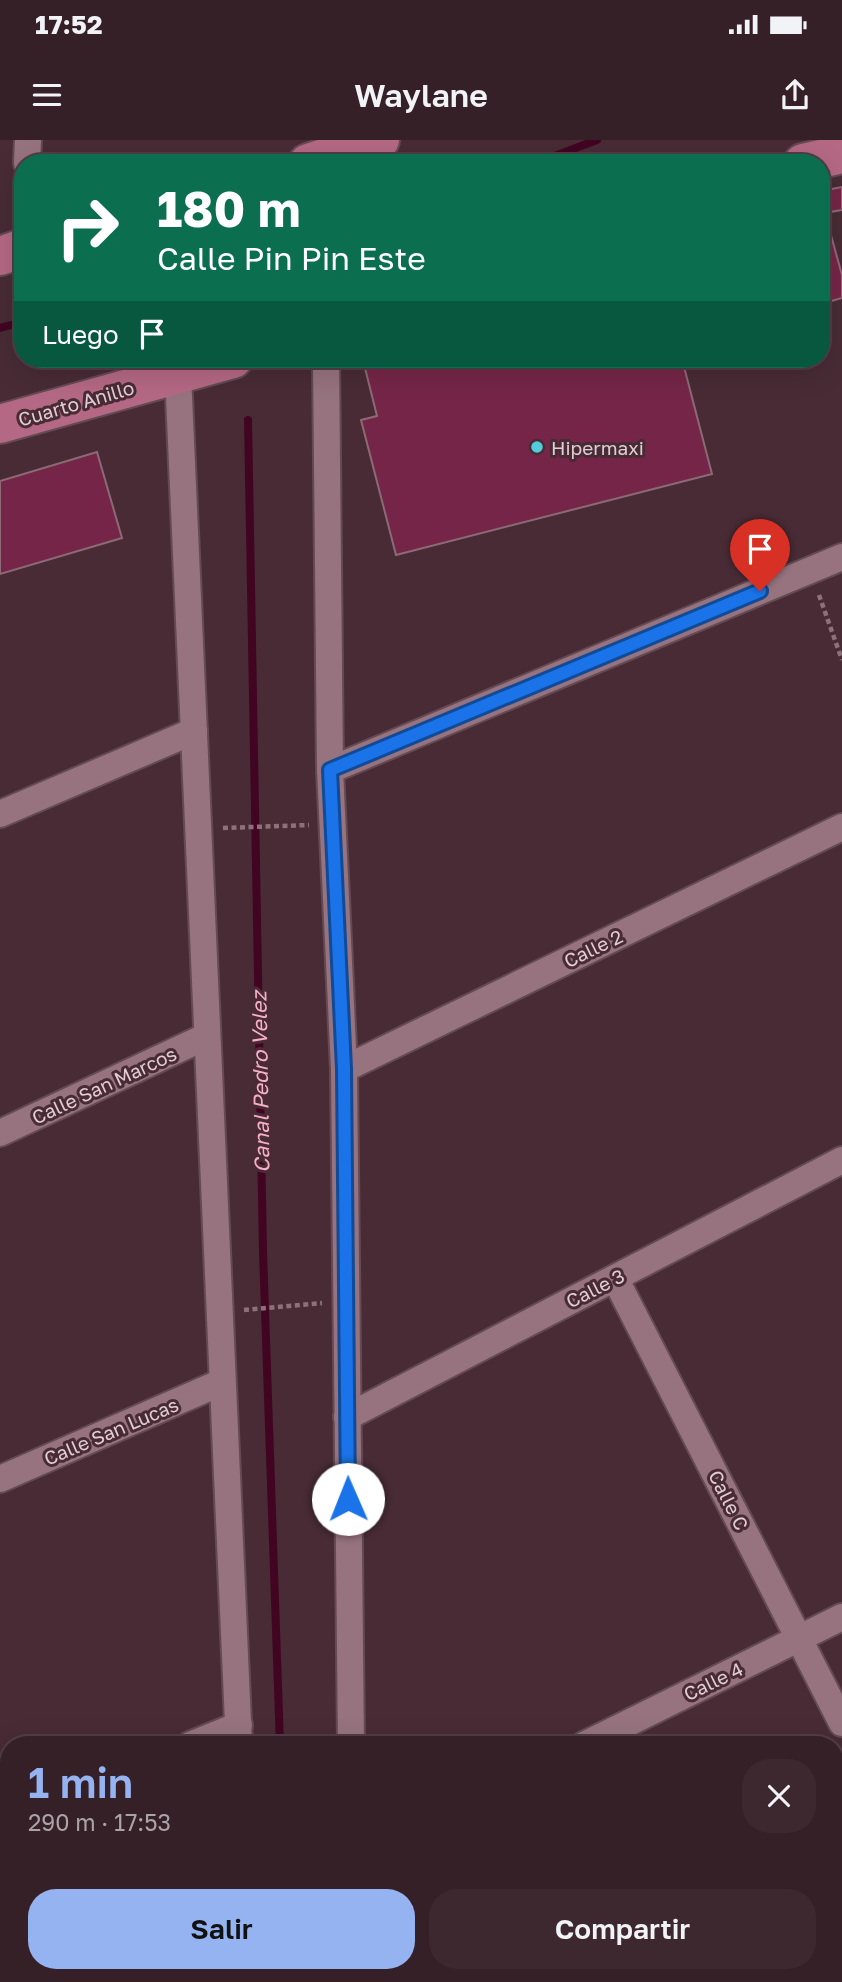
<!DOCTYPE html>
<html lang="es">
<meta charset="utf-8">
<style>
:root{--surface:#362028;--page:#3d2830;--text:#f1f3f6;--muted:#aaa3a8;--line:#503e45;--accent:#95b2f1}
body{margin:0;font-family:"Golos Text",sans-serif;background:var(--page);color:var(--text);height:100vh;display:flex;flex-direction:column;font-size:26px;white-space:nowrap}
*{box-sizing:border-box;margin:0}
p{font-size:23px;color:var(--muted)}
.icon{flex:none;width:38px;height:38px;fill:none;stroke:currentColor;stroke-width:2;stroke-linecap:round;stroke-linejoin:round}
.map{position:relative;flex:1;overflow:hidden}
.side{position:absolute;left:0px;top:1596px;width:844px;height:247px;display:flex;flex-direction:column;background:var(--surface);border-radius:28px 28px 0 0;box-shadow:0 7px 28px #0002,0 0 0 2px var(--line)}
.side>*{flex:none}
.banner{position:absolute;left:14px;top:14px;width:816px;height:214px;border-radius:28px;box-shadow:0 7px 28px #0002,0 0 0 2px var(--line);background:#0b6e4f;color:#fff;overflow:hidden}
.pin{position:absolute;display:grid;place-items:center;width:60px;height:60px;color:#fff;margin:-72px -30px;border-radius:50% 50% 50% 0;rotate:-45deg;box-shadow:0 0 7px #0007}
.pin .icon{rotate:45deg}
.me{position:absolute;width:77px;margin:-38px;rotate:359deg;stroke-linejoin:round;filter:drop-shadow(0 0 5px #0008)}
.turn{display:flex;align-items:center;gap:24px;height:147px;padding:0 28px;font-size:32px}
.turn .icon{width:91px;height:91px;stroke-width:2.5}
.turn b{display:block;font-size:49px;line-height:60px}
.then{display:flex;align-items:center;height:66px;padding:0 28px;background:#0003;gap:14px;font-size:26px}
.round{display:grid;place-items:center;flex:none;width:74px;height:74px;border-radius:28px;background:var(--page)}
.summary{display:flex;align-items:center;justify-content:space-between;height:119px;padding:0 28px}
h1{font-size:42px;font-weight:600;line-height:52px;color:var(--accent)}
.action{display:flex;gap:14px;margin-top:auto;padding:14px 28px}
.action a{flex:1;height:80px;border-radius:28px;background:var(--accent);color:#111;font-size:28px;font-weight:600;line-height:80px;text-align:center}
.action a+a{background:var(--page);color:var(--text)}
.status{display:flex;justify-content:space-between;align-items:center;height:49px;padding:0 35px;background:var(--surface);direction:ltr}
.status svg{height:19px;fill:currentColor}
header{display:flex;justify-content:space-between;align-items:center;height:91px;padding:0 28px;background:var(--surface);font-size:32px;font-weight:600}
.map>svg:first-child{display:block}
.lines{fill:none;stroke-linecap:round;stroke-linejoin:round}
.stream{stroke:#410522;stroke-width:8}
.building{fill:#752648;stroke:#8c6a75;stroke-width:2}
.minor-casing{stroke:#634a53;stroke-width:30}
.trunk-casing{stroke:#634a53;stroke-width:42}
.path{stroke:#8b727a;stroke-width:4.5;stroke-dasharray:5 3.5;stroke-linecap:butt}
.minor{stroke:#96737e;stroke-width:26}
.trunk{stroke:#b46884;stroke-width:38}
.route-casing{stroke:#114b97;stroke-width:18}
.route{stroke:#1a73e8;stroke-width:12}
.poi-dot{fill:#53cbdb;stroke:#482b35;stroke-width:2.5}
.labels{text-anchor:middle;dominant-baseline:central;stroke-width:6;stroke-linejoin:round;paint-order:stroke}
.street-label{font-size:19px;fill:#e1cdd3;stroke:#482b35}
.poi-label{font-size:19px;fill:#e1cdd3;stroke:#482b35;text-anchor:start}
.water-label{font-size:21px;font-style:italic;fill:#f6afc7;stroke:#482b35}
</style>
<div class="status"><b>17:52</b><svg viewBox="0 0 49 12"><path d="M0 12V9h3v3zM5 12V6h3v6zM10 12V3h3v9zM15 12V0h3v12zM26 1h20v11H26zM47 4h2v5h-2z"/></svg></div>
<header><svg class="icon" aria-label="menu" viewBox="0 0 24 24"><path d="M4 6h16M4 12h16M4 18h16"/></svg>Waylane<svg class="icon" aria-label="share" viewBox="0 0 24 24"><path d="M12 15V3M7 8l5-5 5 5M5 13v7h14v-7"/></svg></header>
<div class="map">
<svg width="842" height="1842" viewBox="0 0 842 1842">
<rect width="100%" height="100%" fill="#482b35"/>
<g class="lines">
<g class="stream">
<polyline points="536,23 597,0"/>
<polyline points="0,188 23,182"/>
<polyline points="248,280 263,1112 280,1605"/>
<polyline points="299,1834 300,1842"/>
</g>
</g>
<g class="building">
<polygon points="842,47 842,70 824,73 821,51"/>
<polygon points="821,59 842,135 842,158 821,164"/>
<polygon points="370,219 682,219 712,334 396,415 361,280 377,276 363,220"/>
<polygon points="97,312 122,398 0,434 0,341"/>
</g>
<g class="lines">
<g class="minor-casing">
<g id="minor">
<polyline points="27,23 28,0"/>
<polyline points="326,219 330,630 344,929 351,1605"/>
<polyline points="178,234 239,1605"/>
<polyline points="330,630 842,417"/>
<polyline points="0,674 194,591"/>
<polyline points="344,929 842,687"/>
<polyline points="0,993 207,896"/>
<polyline points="615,1138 842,1583"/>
<polyline points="347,1277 842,1020"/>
<polyline points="0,1339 222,1242"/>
<polyline points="190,1605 239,1585"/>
<polyline points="584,1605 842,1477"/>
<polyline points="0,1681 9,1677"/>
<polyline points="835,1825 842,1821"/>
<polyline points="250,1834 250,1842"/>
<polyline points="377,1834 380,1842"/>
<polyline points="799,1842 815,1834"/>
</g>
</g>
<g class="trunk-casing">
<g id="trunk">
<polyline points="308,23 380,0"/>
<polyline points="803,23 842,14"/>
<polyline points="0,116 23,108"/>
<polyline points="0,284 233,219"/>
</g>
</g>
<g class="path">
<polyline points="819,455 842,520"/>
<polyline points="223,688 309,685"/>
<polyline points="244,1170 322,1163"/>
</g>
<use href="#minor" class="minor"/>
<use href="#trunk" class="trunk"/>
</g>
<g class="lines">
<g class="route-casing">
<polyline id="route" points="348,1359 344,929 330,630 760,451"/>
</g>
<use href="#route" class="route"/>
</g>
<circle class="poi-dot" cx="537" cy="307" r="7"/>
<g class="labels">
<g class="street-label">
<text transform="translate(76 263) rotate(-16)">Cuarto Anillo</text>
<text transform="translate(593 808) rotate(-26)">Calle 2</text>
<text transform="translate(104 945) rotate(-25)">Calle San Marcos</text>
<text transform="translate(595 1148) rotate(-27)">Calle 3</text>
<text transform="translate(111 1291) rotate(-23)">Calle San Lucas</text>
<text transform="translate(729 1360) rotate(63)">Calle C</text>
<text transform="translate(713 1541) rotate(-26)">Calle 4</text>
</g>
<g class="poi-label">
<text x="551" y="307">Hipermaxi</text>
</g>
<g class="water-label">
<text transform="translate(260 942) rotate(-91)">Canal Pedro Velez</text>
</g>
</g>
</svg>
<div class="pin" style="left:760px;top:451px;background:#d93025"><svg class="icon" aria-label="arrive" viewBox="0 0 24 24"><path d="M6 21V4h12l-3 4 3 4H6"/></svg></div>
<svg class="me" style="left:348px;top:1359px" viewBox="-20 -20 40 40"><circle r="19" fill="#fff"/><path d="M0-13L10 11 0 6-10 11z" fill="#1a73e8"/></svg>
<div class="banner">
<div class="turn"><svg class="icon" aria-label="right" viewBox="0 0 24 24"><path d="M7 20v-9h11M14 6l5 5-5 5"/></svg><div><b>180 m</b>Calle Pin Pin Este</div></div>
<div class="then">Luego<svg class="icon" aria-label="arrive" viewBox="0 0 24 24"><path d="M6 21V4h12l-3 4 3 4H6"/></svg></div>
</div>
<section class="side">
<div class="summary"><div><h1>1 min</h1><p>290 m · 17:53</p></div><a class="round"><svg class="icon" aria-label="close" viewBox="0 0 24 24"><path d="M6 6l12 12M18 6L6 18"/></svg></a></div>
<div class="action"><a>Salir</a><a>Compartir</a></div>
</section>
</div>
